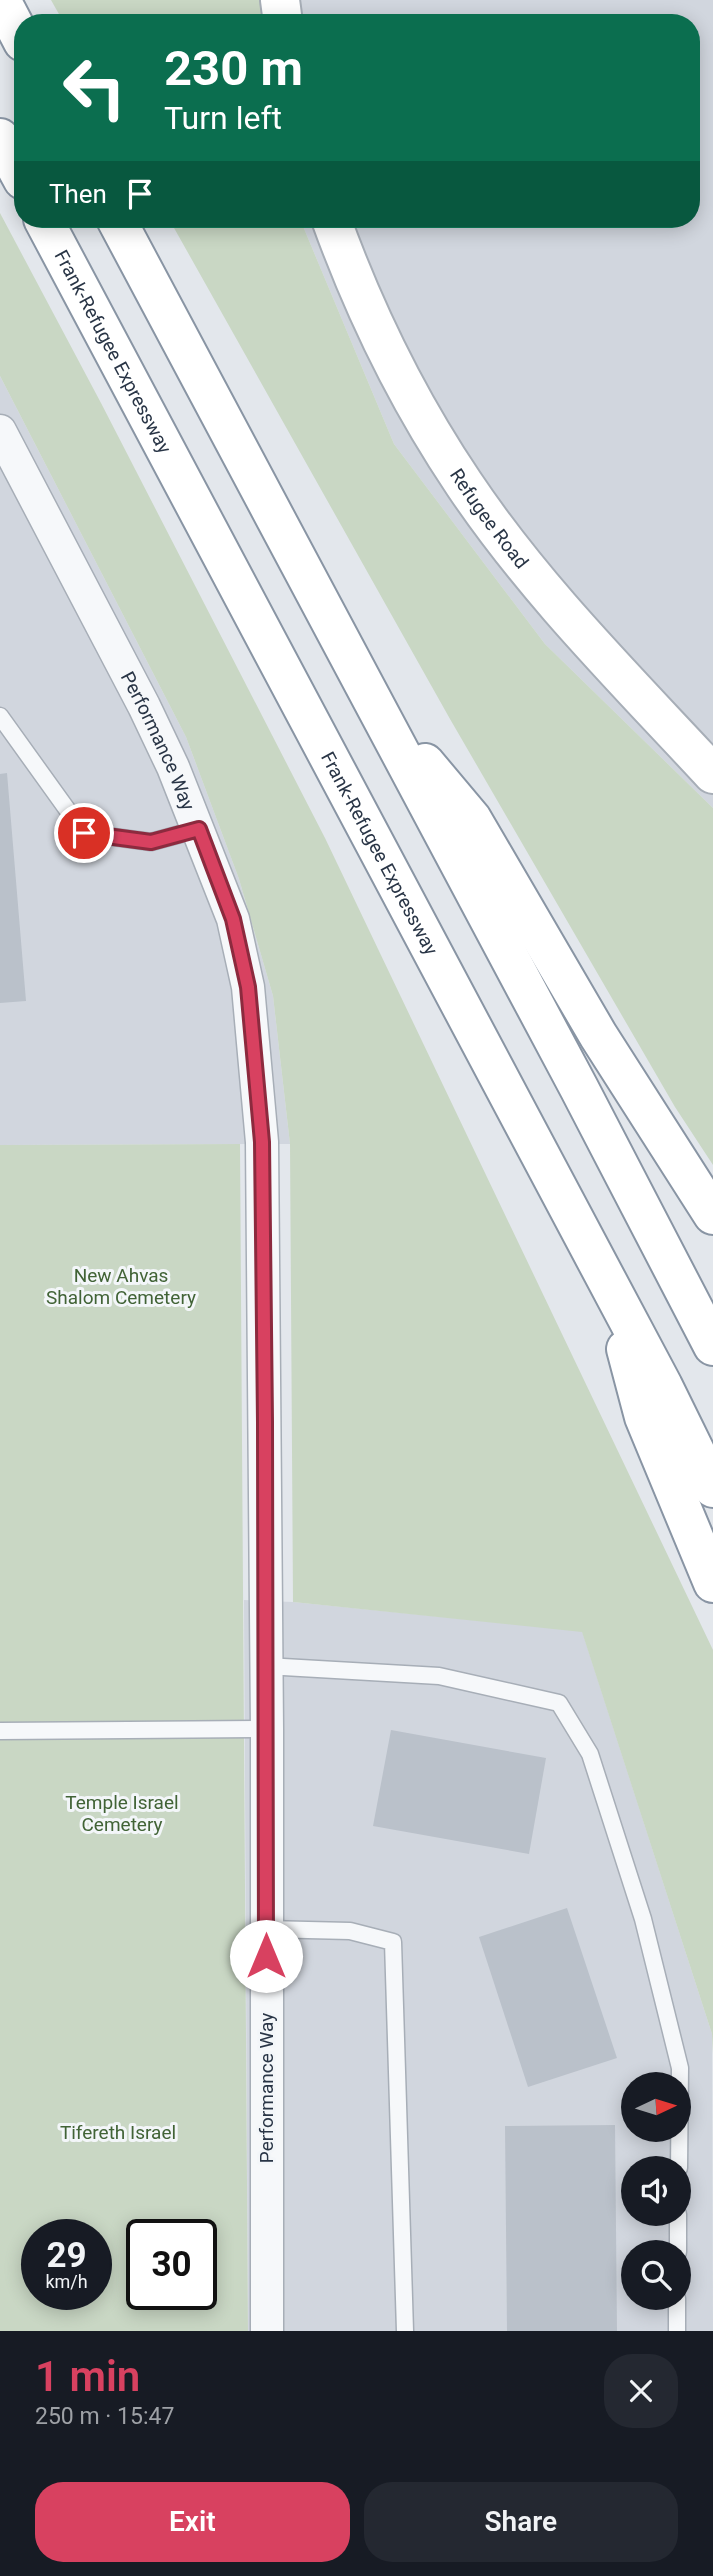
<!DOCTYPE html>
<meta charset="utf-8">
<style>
:root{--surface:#171b24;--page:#242831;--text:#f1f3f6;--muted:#9ea1a6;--accent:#d84160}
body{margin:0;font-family:Roboto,sans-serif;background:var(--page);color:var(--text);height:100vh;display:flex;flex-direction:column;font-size:26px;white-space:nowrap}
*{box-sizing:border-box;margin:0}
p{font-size:23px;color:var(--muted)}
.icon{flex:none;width:38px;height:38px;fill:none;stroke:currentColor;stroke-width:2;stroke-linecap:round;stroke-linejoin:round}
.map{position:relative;height:2331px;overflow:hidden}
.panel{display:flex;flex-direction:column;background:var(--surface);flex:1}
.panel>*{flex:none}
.banner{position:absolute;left:14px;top:14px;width:686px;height:214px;border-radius:28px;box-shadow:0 4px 18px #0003;background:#0b6e4f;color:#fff;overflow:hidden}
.needle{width:46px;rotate:86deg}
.tools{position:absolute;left:621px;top:2072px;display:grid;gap:14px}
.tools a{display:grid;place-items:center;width:70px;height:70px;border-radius:50%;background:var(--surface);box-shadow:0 4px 18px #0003;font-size:35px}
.speed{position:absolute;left:21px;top:2219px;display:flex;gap:14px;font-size:35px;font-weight:700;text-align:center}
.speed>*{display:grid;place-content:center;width:91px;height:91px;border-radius:50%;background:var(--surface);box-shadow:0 4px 18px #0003;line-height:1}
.speed small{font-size:18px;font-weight:400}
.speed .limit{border:4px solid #111;border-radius:10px;background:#fff;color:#111}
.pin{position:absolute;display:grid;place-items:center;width:60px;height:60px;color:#fff;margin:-30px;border:4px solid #fff;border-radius:50%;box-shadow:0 2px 7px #0007}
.me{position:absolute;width:77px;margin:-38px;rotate:0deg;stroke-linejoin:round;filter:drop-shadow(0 0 5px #0008)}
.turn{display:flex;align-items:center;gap:24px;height:147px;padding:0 35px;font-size:32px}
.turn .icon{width:91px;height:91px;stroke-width:2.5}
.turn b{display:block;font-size:49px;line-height:60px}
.then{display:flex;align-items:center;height:66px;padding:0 35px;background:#0003;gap:14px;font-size:26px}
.round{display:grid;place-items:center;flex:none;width:74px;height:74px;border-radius:28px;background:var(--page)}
.head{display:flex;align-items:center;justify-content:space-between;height:119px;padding:0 35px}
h1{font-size:42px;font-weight:600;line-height:52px;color:var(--accent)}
.action{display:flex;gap:14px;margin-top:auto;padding:14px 35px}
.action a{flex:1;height:80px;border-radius:28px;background:var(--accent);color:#fff;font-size:28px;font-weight:600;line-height:80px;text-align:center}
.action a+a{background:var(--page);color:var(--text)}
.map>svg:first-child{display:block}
.built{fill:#d1d6de;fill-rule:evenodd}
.green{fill:#c9d7c4;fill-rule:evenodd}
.building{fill:#bac1ca}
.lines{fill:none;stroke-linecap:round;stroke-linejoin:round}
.lane-casing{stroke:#a7aeb7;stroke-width:19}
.street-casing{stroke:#a7aeb7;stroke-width:35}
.secondary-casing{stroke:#a7aeb7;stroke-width:42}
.highway-casing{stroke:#8995a4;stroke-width:42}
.lane{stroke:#f6f8fa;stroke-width:16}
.street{stroke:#f6f8fa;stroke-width:32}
.secondary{stroke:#fff;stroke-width:38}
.highway{stroke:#fff;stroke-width:38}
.route-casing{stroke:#8c2a3e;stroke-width:18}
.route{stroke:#d84160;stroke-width:12}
.labels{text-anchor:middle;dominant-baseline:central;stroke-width:6;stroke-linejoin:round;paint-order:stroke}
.street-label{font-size:19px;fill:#293546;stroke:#f3f6f9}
.park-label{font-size:19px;fill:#416336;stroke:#f3f6f9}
</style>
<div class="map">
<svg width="713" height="2331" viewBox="0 0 713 2331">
<rect width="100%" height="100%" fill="#e3e7ec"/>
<g class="built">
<polygon points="260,0 713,0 713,808 545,644 394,444 300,219 691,219 691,23 264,23"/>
<polygon points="0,376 186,737 239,879 273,996 290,1144 0,1145"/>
<path d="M244,1600l49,2 289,29 130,403 1,297h-465zM634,2084h45v46h-45zM634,2168h45v46h-45zM634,2252h45v46h-45z"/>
</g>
<g class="green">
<polygon points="51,0 260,0 264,23 64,23"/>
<polygon points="0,213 101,403 325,838 713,1650 713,2054 712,2034 582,1632 293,1602 290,1144 273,996 239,879 186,737 0,376"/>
<polygon points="169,219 300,219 394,444 545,644 713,808 713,1165 675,1107 450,719"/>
<path d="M240,1144l8,1187h-248v-1186zM37,2235h59v59h-59zM142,2235h59v59h-59z"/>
</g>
<g class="building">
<polygon points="7,773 26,1001 0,1003 0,774"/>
<polygon points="391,1730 546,1758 529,1854 373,1826"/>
<polygon points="567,1908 617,2058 528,2087 479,1937"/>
<polygon points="615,2125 617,2331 507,2331 505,2126"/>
</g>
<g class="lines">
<g class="lane-casing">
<g id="lane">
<polyline points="0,716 84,833 151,842 199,829"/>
<polyline points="266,1666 439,1676 559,1703 590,1754 643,1919 680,2068 679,2168"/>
<polyline points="0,1731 267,1729"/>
<polyline points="266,1929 350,1931 393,1942 405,2331"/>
<polyline points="678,2252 678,2214"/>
<polyline points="677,2331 677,2298"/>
</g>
</g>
<g class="street-casing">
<g id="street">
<path id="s1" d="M0,431l144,275 29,61 60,152 15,68 14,155 5,587v602"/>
</g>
</g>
<g class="secondary-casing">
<g id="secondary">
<polyline points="280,0 283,23"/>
<path id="s2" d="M331,219c34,94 77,182 133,265 71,106 163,197 249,290"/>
</g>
</g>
<g class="highway-casing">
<g id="highway">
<polyline points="1,0 23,42"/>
<polyline points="0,138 23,180"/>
<path id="s3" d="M43,219l620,1167 50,102"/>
<polyline points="116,219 579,1088 713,1346"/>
<polyline points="425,763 472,819 598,1035 713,1215"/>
<polyline points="626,1349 644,1417 713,1583"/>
</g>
</g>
<use href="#lane" class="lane"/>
<use href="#street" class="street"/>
<use href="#secondary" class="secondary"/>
<use href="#highway" class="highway"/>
</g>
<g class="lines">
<g class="route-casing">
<polyline id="route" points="84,833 151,842 199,829 233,919 248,987 262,1142 265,1422 266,1956"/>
</g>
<use href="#route" class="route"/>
</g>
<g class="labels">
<g class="street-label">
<text stroke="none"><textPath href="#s3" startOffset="150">Frank-Refugee Expressway</textPath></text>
<text stroke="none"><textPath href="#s2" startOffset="340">Refugee Road</textPath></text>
<text stroke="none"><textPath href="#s1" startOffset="348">Performance Way</textPath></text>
<text stroke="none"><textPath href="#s3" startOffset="718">Frank-Refugee Expressway</textPath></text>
<text transform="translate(266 2088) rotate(-90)">Performance Way</text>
</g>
<g class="park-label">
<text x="121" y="1275">New Ahvas<tspan x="121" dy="22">Shalom Cemetery</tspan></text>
<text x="122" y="1802">Temple Israel<tspan x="122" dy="22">Cemetery</tspan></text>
<text x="118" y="2132">Tifereth Israel</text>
</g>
</g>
</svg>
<div class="tools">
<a><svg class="needle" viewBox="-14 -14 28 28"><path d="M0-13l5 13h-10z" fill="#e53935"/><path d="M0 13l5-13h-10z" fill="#9ea1a6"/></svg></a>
<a><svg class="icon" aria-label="sound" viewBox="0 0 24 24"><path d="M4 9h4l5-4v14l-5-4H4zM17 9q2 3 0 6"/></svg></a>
<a><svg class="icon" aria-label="search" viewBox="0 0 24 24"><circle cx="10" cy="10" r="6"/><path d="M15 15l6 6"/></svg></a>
</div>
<div class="speed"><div>29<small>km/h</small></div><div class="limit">30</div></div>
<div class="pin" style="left:84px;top:833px;background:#d93025"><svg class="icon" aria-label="arrive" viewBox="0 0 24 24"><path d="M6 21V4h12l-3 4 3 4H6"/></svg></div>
<svg class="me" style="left:266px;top:1956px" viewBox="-20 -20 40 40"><circle r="19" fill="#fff"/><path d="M0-13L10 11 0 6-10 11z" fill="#d84160"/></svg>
<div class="banner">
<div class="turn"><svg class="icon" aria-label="left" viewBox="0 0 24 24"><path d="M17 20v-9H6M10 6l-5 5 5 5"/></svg><div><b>230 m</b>Turn left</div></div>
<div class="then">Then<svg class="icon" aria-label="arrive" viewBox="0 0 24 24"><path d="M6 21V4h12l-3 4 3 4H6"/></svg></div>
</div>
</div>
<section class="panel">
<div class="head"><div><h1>1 min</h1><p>250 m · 15:47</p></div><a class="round"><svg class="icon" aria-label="close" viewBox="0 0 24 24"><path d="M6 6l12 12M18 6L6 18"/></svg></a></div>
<div class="action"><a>Exit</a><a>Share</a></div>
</section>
